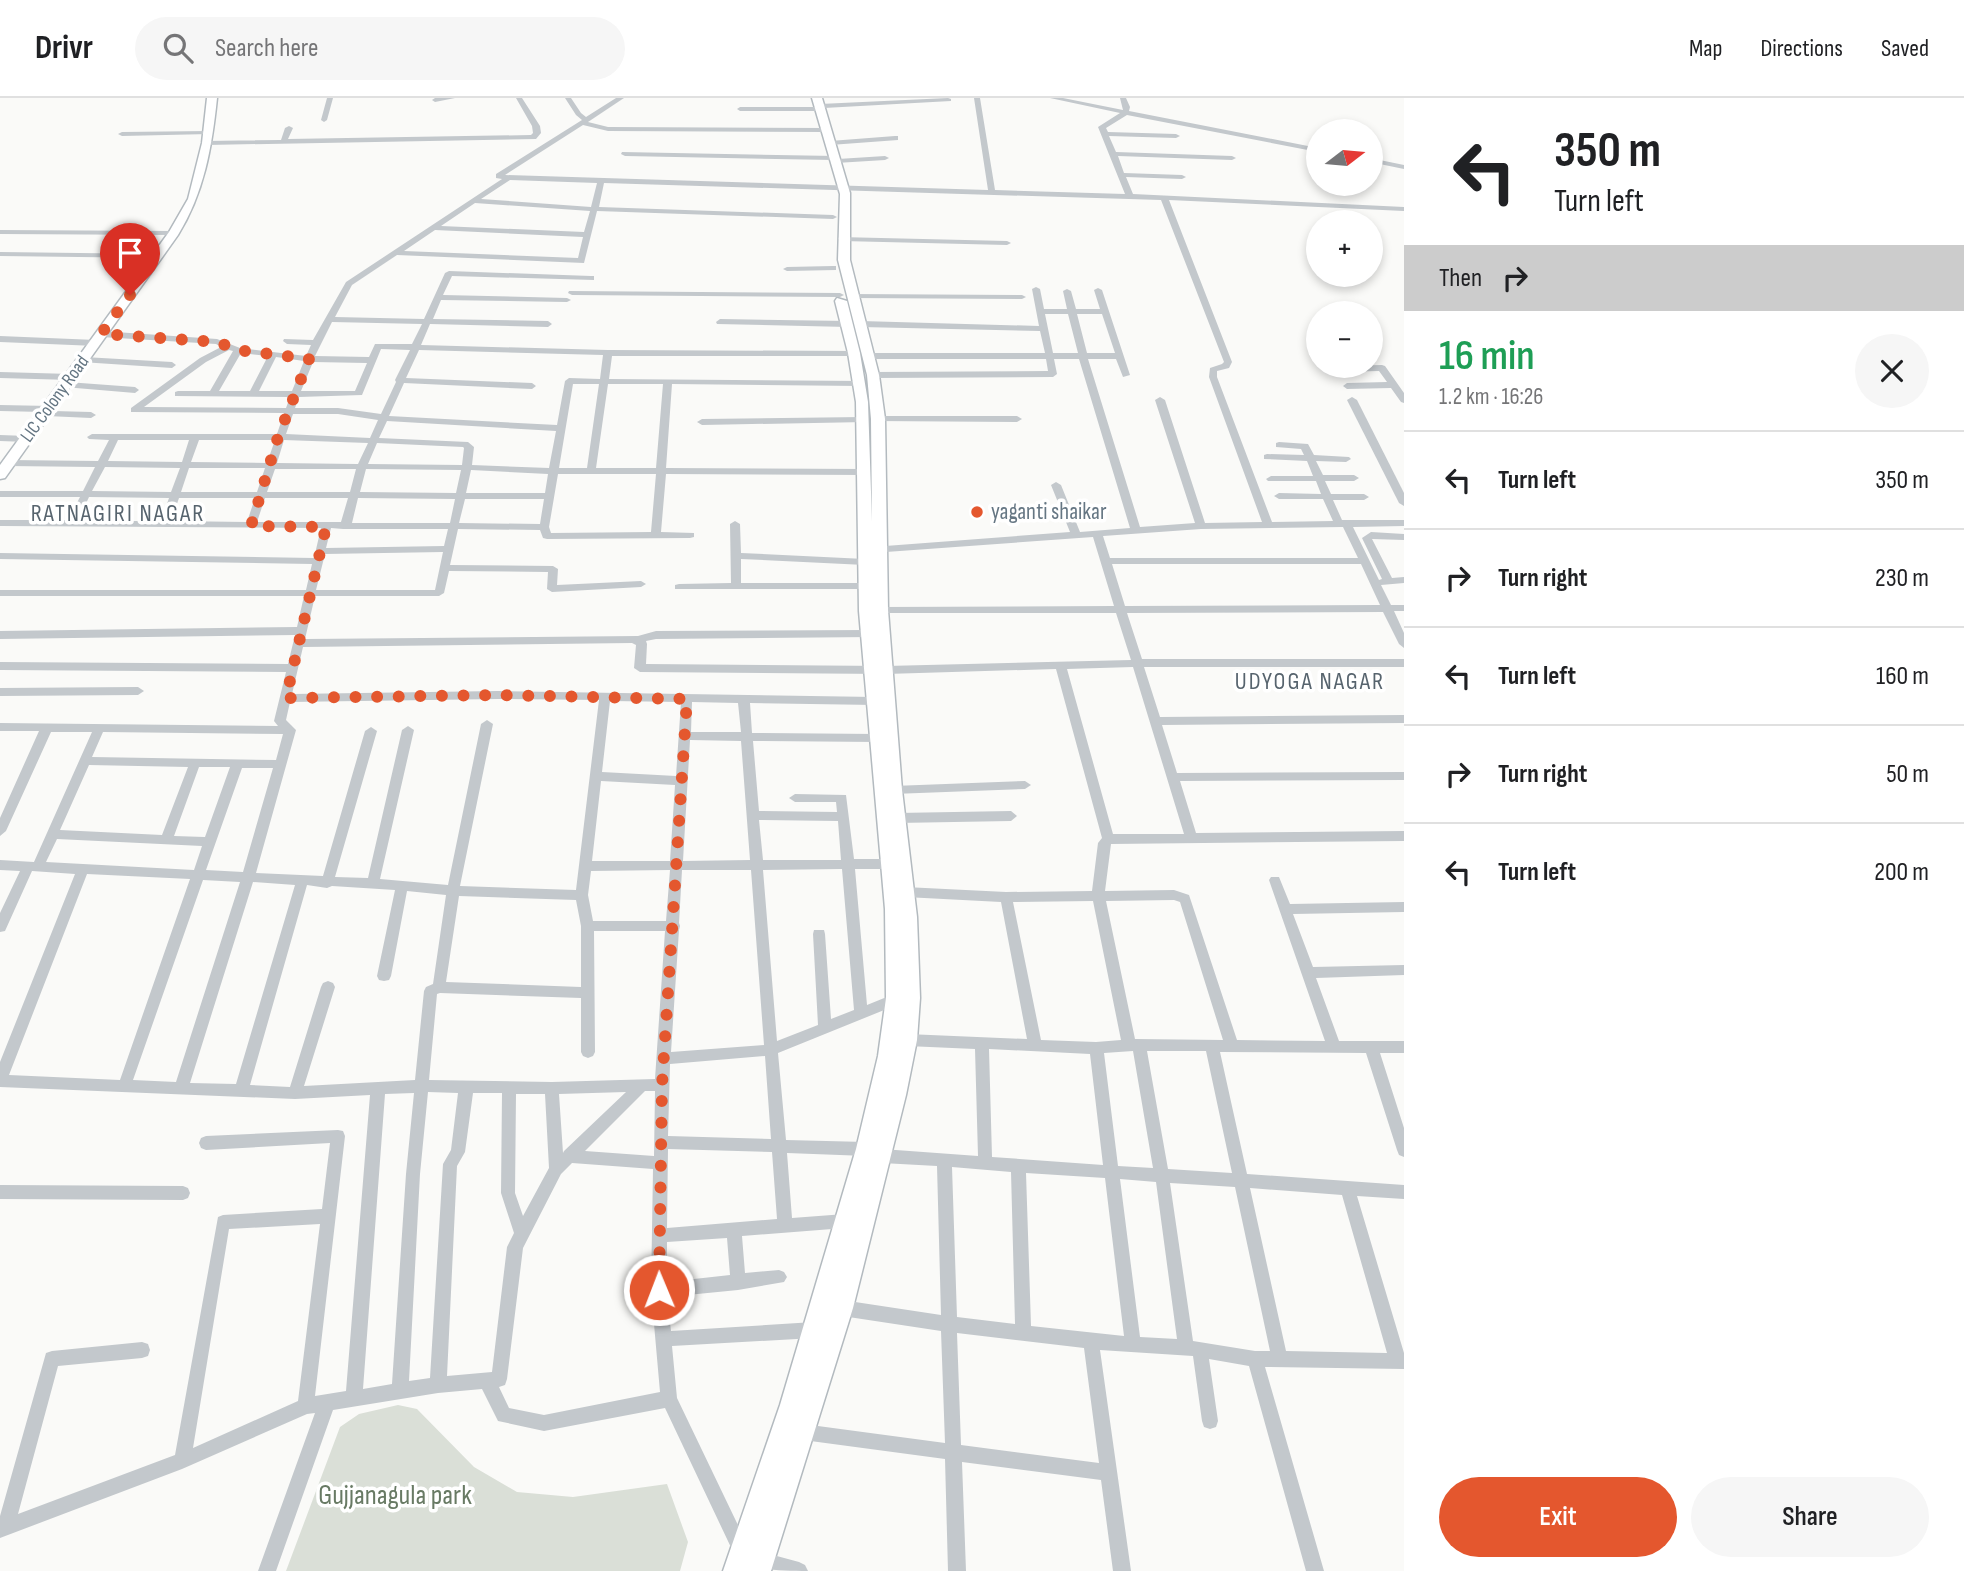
<!DOCTYPE html>
<meta charset="utf-8">
<style>
:root{--surface:#fff;--page:#f6f6f6;--text:#202124;--muted:#757577;--line:#e0e0e0;--accent:#e4572e}
body{margin:0;font-family:"Sofia Sans Condensed",sans-serif;background:var(--page);color:var(--text);height:100vh;display:flex;flex-direction:column;font-size:26px;white-space:nowrap}
*{box-sizing:border-box;margin:0}
p{font-size:23px;color:var(--muted)}
.icon{flex:none;width:38px;height:38px;fill:none;stroke:currentColor;stroke-width:2;stroke-linecap:round;stroke-linejoin:round}
.map{position:relative;flex:1;overflow:hidden}
.side{display:flex;flex-direction:column;background:var(--surface);width:560px}
.side>*{flex:none}
.guide{background:#fff;color:var(--text);overflow:hidden}
.needle{width:46px;rotate:74deg}
.buttons{position:absolute;left:1306px;top:21px;display:grid;gap:14px}
.buttons a{display:grid;place-items:center;width:77px;height:77px;border-radius:50%;background:var(--surface);box-shadow:0 4px 10px #0003;font-size:35px}
.pin{position:absolute;display:grid;place-items:center;width:60px;height:60px;color:#fff;margin:-72px -30px;border-radius:50% 50% 50% 0;rotate:-45deg;box-shadow:0 0 7px #0007}
.pin .icon{rotate:45deg}
.me{position:absolute;width:77px;margin:-38px;rotate:359deg;stroke-linejoin:round;filter:drop-shadow(0 0 5px #0008)}
.turn{display:flex;align-items:center;gap:24px;height:147px;padding:0 35px;font-size:32px}
.turn .icon{width:91px;height:91px;stroke-width:2.5}
.turn b{display:block;font-size:49px;line-height:60px}
.then{display:flex;align-items:center;height:66px;padding:0 35px;background:#0003;gap:14px;font-size:26px}
.round{display:grid;place-items:center;flex:none;width:74px;height:74px;border-radius:37px;background:var(--page)}
.head{display:flex;align-items:center;justify-content:space-between;height:119px;padding:0 35px}
h1{font-size:42px;font-weight:600;line-height:52px;color:#1e9e55}
.cta{display:flex;gap:14px;margin-top:auto;padding:14px 35px}
.cta a{flex:1;height:80px;border-radius:42px;background:var(--accent);color:#fff;font-size:28px;font-weight:600;line-height:80px;text-align:center}
.cta a+a{background:var(--page);color:var(--text)}
ul{padding:0;list-style:none}
li{display:flex;align-items:center;gap:21px;height:98px;padding:0 35px;border-top:2px solid var(--line)}
li div{flex:1}
li b{display:block;font-size:26px}
li em{font-style:normal}
header{display:flex;align-items:center;gap:42px;box-sizing:border-box;height:98px;padding:0 35px;background:var(--surface);border-bottom:2px solid var(--line)}
header strong{font-size:33px}
nav{display:flex;gap:38px;margin-inline-start:auto;font-size:24px}
.search{width:490px;height:63px;background:var(--page);display:flex;align-items:center;gap:18px;box-sizing:border-box;padding:0 24px;border-radius:38px;color:var(--muted);font-size:26px}
main{display:flex;flex:1;min-height:0}
.map>svg:first-child{display:block}
.green{fill:#dadfd7}
.lines{fill:none;stroke-linecap:round;stroke-linejoin:round}
.secondary-casing{stroke:#b3babf;stroke-width:3}
.street{fill:#c3c8cc;fill-rule:evenodd}
.secondary{fill:#fff;fill-rule:evenodd}
.route{stroke:#e4572e;stroke-width:12;stroke-dasharray:0 21.6}
.poi-dot{fill:#e4572e;stroke:#fff;stroke-width:2.5}
.labels{text-anchor:middle;dominant-baseline:central;stroke-width:7;stroke-linejoin:round;paint-order:stroke}
.far-street-label{font-size:19px;fill:#657683;stroke:#fff}
.poi-label{font-size:23px;fill:#657683;stroke:#fff;text-anchor:start}
.neighbourhood-label{font-size:24px;letter-spacing:2px;fill:#57646e;stroke:#fff}
.near-park-label{font-size:28px;fill:#687a64;stroke:#fff}
</style>
<header>
<strong>Drivr</strong>
<div class="search"><svg class="icon" aria-label="search" viewBox="0 0 24 24"><circle cx="10" cy="10" r="6"/><path d="M15 15l6 6"/></svg>Search here</div>
<nav><a>Map</a><a>Directions</a><a>Saved</a></nav>
</header>
<main>
<div class="map">
<svg width="1404" height="1473" viewBox="0 0 1404 1473">
<rect width="100%" height="100%" fill="#fafaf8"/>
<polygon class="green" points="398,1307 417,1311 474,1369 517,1394 573,1399 667,1386 688,1444 680,1473 286,1473 340,1329 359,1316"/>
<g class="lines">
<g class="secondary-casing">
<g id="secondary">
<path d="M207,0h10c-5,49 -13,95 -39,137l-173,243 -5,1v-14l169,-233 19,-33 14,-56z"/>
<polygon points="812,0 822,0 850,95 850,162 879,277 885,321 888,512 902,692 917,819 920,900 917,942 906,997 853,1210 771,1473 723,1473 780,1307 856,1051 878,958 886,900 885,811 859,513 856,304 848,255 835,203 837,200 847,203 860,255 868,304 872,424 871,321 867,277 838,162 840,96"/>
</g>
</g>
<g class="street">
<polygon points="327,0 333,0 327,22 324,24 321,22"/>
<polygon points="455,0 435,4 432,2 435,0"/>
<polygon points="516,0 522,0 540,28 541,35 536,41 207,47 203,45 207,43 281,42 285,30 289,28 293,30 288,41 531,37 533,35 532,28"/>
<path d="M565,0h6l10,15 5,4 30,-19h8l-36,24 20,5 218,1 4,2 -4,2 -218,-1 -25,-6 -78,50 483,15 -14,-92h6l15,92 130,4 -27,-67 22,-14 -70,-15h13l60,12 -3,-12h6l4,9 -1,4 189,37v4l-191,-37 -21,13 2,4 68,2 4,2 -4,2 -67,-2 7,16 116,4 4,2 -4,2 -114,-4 6,17 58,2 4,2 -4,2 -56,-2 7,17 271,13v4l-235,-11 63,162 -3,6 -12,3v6l55,145 61,-1 -10,-22h-44l-5,-3 5,-3 42,1 -5,-13h-48l-2,-2 5,-3h42l-6,-15 -43,-2v-4l3,-1 37,1 -3,-6 -25,-2v-4l3,-1 29,2 6,11 35,2 2,2 -5,3 -30,-1 7,14h31l5,3 -5,3h-29l6,13h33l5,3 -5,3h-31l9,20h62v6l-51,1 26,53 3,-1 -20,-41 9,-6 33,2v6l-32,-1 20,39 12,-1v6l-23,2 10,20h13v6h-10l10,22v15l-5,-4 -16,-32 -256,1 15,46h262v8h-260l16,50 244,-2v8l-242,2 15,48 227,-1v8l-224,1 16,52 208,-2v10l-293,3 -6,47 69,-1 15,5 48,145 88,1 -56,-161 2,-3h8l11,27 114,-2v10l-111,2 20,53 91,-2v10l-88,3 23,63h65v12h-24l24,75v29l-5,-2 -2,-5 -31,-97 -146,-1 27,122 157,11v14l-47,-3 47,157v16l-139,-2 59,204h-18l-57,-205 -40,-7 9,62 -2,6 -6,2 -6,-2 -2,-6 -9,-65 -93,-6 31,221h-18l-12,-91 -139,-18 4,109h-18l-3,-112 -142,-19 -6,-2 -2,-6 2,-6 6,-2 142,19 -4,-112 -99,-15 -6,-3 -2,-5 2,-5 6,-3 99,15 -4,-149 -55,-3 -5,-2 -2,-5 2,-5 5,-2 96,7 -3,-107 -68,-3 -5,-2 -2,-4 2,-4 5,-2 120,5 -26,-137 -96,-5 -4,-2 -2,-3 2,-3 4,-2 101,5 86,-1 6,-48 4,-5 -46,-169 -170,5 -246,-2 -6,-4 2,-23 -4,-2 -329,4 -11,47 206,-3 377,6 6,4 -6,4 -125,-2 2,30 125,1 6,4 -6,4 -124,-1 6,70 78,1 -1,-10h-41l-6,-4 6,-4 51,1 8,64h35l4,2 2,3 -2,3 -4,2h-34l12,136 32,-13 5,2 2,4 -2,4 -126,51 8,87 80,2 5,2 2,5 -2,5 -5,2 -79,-3 5,65 53,-4 5,2 3,5 -3,5 -5,2 -103,8 3,37 34,-3 5,2 3,5 -3,5 -46,8 -71,7 4,34 143,-9 6,2 2,6 -2,6 -6,2 -142,8 5,52 71,148 3,6 -3,6 -6,3 -6,-3 -71,-150 -121,23 -46,-10 -16,-32 -44,4 -105,17 -57,161h-18l57,-158 -8,1 -125,55 -182,69v-22l46,-163 6,-2 90,-9 6,2 2,6 -2,6 -6,2 -84,8 -40,148 157,-59 43,-238 5,-2 99,-6 8,-66 -124,7 -5,-2 -2,-5 2,-5 5,-2 132,-6 5,1 2,5 -30,260 31,-5 24,-296 -75,4 -295,-12v-25l75,-188 -43,-3 -27,60 -5,1v-19l20,-42 -20,-1v-10l34,2 58,-130h-41l-45,99 -6,5v-18l39,-87h-39v-8l278,3 -4,-5 12,-49 -286,-2v-8l288,2 7,-29 -295,4v-8l297,-4 7,-31h-304v-6h306l6,-26 -312,-5v-6l314,5 7,-30 -321,-2v-6h68l12,-23h-80v-6h83l12,-24 -87,-1 -5,-3 5,-3 90,1 11,-21 -20,-1 -2,-2 5,-3h185l7,-21 -153,-1v-4l69,-50 21,-11 -5,-3 -115,-7 -4,-3 4,-3 116,8 23,9 66,8 5,-11 -24,-1 -4,-3 1,-2 29,1 33,-58 156,-103 -6,-1v-4l86,-54 -6,-5zM510,82l87,3 -6,24 -110,-8zM604,85l557,17 63,162 -2,2 -12,4 -1,9 53,145 -57,1 -40,-123 -5,-3 -5,3 40,123 -55,4 -52,-168h28l7,18 7,-2 -28,-85 -4,-2 -4,2 6,19h-24l-5,-18 -4,-2 -4,2 4,18h-23l-4,-20 -4,-2 -4,2 7,37 -178,-5 -4,3 4,3 179,4 5,22h-177l-4,3 4,3h178l2,12 -175,1 -4,3 4,3 180,-1 4,-3 -3,-15h25l51,169 -50,4 -19,-47 -5,-3 -5,3 19,47 -198,15 -5,3 5,3 221,-16 21,69 -234,1 -5,3 5,3h236l15,47 -245,6 -240,-2 1,-20 -1,-3 10,-2 217,-2 1,-3 -5,-4 -213,1 -18,5 -333,3 10,-43h124l5,-3 5,-22 99,1 -1,17 5,3 89,-5 5,-3 -5,-3 -84,4 1,-16 -5,-3 -103,-1 8,-36 82,1 3,8 4,1 143,-1 4,-1v-4l-33,-1 5,-58 199,1 5,-3 -5,-3 -199,-1 6,-84 188,2 4,-3 -1,-2 -254,-2 3,-23h242l4,-3 -1,-2 -249,-1 -187,-5 9,-21 118,3 4,-3 -4,-3 -115,-2 8,-19 126,2 4,-2 -4,-2 -124,-3 9,-19 142,4v-4h-3l-142,-5 -4,2 -21,46 -89,-2 17,-32 45,-30 187,8 13,-52 236,8 4,-2 -4,-2 -234,-8zM475,105l115,8 -6,21 -143,-6zM435,132l148,7 -5,21 -174,-7zM1045,216h23l10,39h-25zM1077,216h25l13,39h-28zM332,224l90,2 -10,20h-37l-6,13 -54,-1zM381,251l29,1 -15,30 1,2 -15,32 -43,-6h-43l4,-11 63,-2zM229,252l4,1 -23,40h-32l-3,1v4l115,1 -4,11 -142,-1 62,-45zM419,252l184,5 -3,24 -31,-1 -4,3 -8,44 -168,-9 15,-33 128,6 4,-3 -4,-3 -126,-5zM241,255l27,3 -18,35h-31zM276,259l28,4 -12,30h-33zM313,264l54,1 -12,28h-54zM573,286h26l-12,84h-28zM608,286h55l-7,84h-60zM293,316h45l40,6 -8,18 -84,-4zM387,323l169,10 -7,37 -77,-3 2,-18 -6,-5 -89,-4zM118,342h71l-7,22 -74,-1zM199,342h76l-8,23 -76,-1zM284,342l84,3 -10,21 -81,-1zM377,345l86,4 1,1 -2,17 -94,-1zM105,369l75,1 -9,24 -79,-1zM189,370h76l-8,24h-76zM275,371h81l-6,23h-83zM366,371l95,1 -5,23 -96,-1zM471,372l77,4 -3,19h-79zM558,376h98l-5,58 -100,1 -2,-6zM89,399l80,1 -8,23h-83zM179,400h76l-8,24 -76,-1zM265,400h83l-7,24h-84zM358,400l97,1 -5,24h-98zM465,401h79l-4,25 -81,-1zM1343,429l15,31h-248l-7,-22 98,-7zM331,430l12,1h105l-4,17 -118,2zM443,454l-8,38h-119l9,-36zM1112,466h249l19,41 -255,1zM1133,569l51,167h-71l-46,-165zM498,601l101,1 -23,190 -116,-4 33,-162 -6,-4 -6,4 -33,161 -68,-6 34,-149 -6,-4 -6,4 -34,148 -33,-1 42,-146 -6,-4 -6,4 -42,145 -67,-3 40,-143 -10,-10 4,-18zM610,603l71,1 -5,74 -74,-4zM692,604l46,1 3,29h-50zM103,634l180,2 -7,26 -184,-3zM690,642l51,1 9,119 -67,1zM89,667l99,2 -26,68 -102,-5zM199,669h31l-25,70 -31,-1zM242,670h31l-30,104 -37,-2zM601,683l74,4 -5,76h-78zM759,722l79,1 3,39h-78zM57,741l145,7 -8,24 -148,-8zM842,771l12,141 -23,9 -6,-85 -1,-4h-10l-1,4 5,91 -41,16 -14,-171zM670,772l-4,51h-73l-5,-26 3,-24zM682,772h69l13,175 -93,7 8,-122 1,-4 -1,-3zM87,776l103,5 -70,201 -111,-5zM203,782l37,2 -64,200 -43,-2zM253,784l42,3 -59,199 -46,-1zM307,787l20,3 5,-2 63,4 -18,86 2,4 5,1 5,-1 2,-4 16,-85 39,4 -13,89 -7,3 -2,4 -9,89 -111,6 31,-99 -2,-4 -5,-2 -5,2 -2,4 -31,100 -40,-2zM459,798l117,4 5,26v61l-135,-5zM1174,802l6,2 43,138 -88,-1 -29,-138zM1093,803l28,139 -25,2 -55,-2 -28,-138zM594,833h71l-10,148 -103,3 -123,-2 8,-86 3,-1 141,5v54l2,4 5,2 5,-2 2,-4zM989,951l101,5 13,111 -111,-8zM1133,953l20,117 -35,-2 -14,-113zM1147,953h59l26,122 -64,-4zM765,958l6,83 -103,-3 2,-72zM645,993h10l-1,65 -69,-5zM428,994l30,1 -7,57 -8,14 -13,214 -21,3 11,-207zM626,994l-62,59 -1,2 -4,-59zM414,995l-8,81 -14,210 -29,5 22,-295zM473,995h29l-1,100 13,40 -7,14 -15,125 -45,4 10,-210 8,-14zM516,996h29l4,74 -26,48 -8,-23zM668,1051l104,3 5,67 -110,9zM572,1065l81,6 -2,121 9,102 -116,23 -35,-7 -10,-21 6,-2 2,-6 16,-131 38,-74zM952,1069l59,5 4,152 -58,-7zM1026,1075l79,5 19,158 -93,-10zM1120,1081l36,3 21,157 -37,-2zM1170,1085l65,4 35,164h-15l-62,-10zM1250,1090l92,7 45,158 -101,-2zM320,1126l-22,177 -105,47 36,-219zM727,1140l3,37 -63,7v-40zM957,1235l127,15 15,115 -138,-18z"/>
<polygon points="948,0 951,1 951,3 824,10 821,13 740,13 737,11 740,9 817,9 820,6"/>
<polygon points="208,33 212,35 210,36 122,38 118,36 122,34"/>
<polygon points="895,38 898,38 898,42 830,47 826,45 830,43"/>
<polygon points="622,54 835,58 838,61 885,58 889,60 885,62 836,65 833,62 625,58 621,56"/>
<polygon points="1370,60 1404,67 1404,71 1370,64"/>
<polygon points="0,132 174,133 178,135 174,137 0,136"/>
<polygon points="839,139 1007,143 1011,145 1007,147 842,143 838,141"/>
<polygon points="0,154 158,156 162,158 158,160 0,158"/>
<polygon points="833,168 836,168 836,172 787,173 783,171 787,169"/>
<polygon points="569,193 840,195 844,197 840,199 572,197 568,195"/>
<polygon points="849,196 1022,197 1026,199 1022,201 852,200 848,198"/>
<polygon points="720,221 848,223 852,226 848,229 717,226 716,224"/>
<polygon points="0,238 96,242 100,245 96,248 0,244"/>
<polygon points="84,259 172,264 176,267 172,270 81,264 81,260"/>
<polygon points="1382,267 1385,268 1404,295 1404,305 1401,304 1391,290 1347,291 1343,288 1347,285 1387,284 1379,273 1337,274 1333,271 1337,268"/>
<polygon points="0,274 71,276 75,279 71,282 0,280"/>
<polygon points="67,284 135,289 139,292 135,295 64,289 63,287"/>
<polygon points="1352,299 1357,302 1404,395 1404,408 1399,405 1347,302"/>
<polygon points="0,307 50,308 53,309 53,313 91,314 96,317 91,320 47,318 44,317 43,314 0,313"/>
<polygon points="878,318 1017,318 1022,321 1017,324 875,323 875,319"/>
<polygon points="863,319 866,320 866,324 702,327 697,324 702,321"/>
<polygon points="0,337 27,338 32,341 27,344 0,343"/>
<polygon points="735,423 740,426 741,455 865,461 870,464 865,467 741,461 741,485 866,485 871,488 866,491 675,491 675,487 679,486 731,485 730,426"/>
<polygon points="138,589 144,593 138,597 0,598 0,590"/>
<polygon points="1025,683 1031,687 1025,691 893,696 887,692 893,688"/>
<polygon points="1011,713 1017,718 1011,723 897,725 891,720 897,715"/>
<polygon points="0,1087 183,1088 188,1090 190,1095 188,1100 183,1102 0,1101"/>
<path d="M758,1453l41,11 6,3 3,6c-19,0 -39,0 -56,-5l-3,-6 3,-6z"/>
</g>
<use href="#secondary" class="secondary"/>
</g>
<g class="lines">
<polyline class="route" points="130,197 101,236 217,244 238,252 309,261 278,339 251,428 326,429 286,600 498,597 687,601 662,987 659,1192"/>
</g>
<circle class="poi-dot" cx="977" cy="414" r="7"/>
<g class="labels">
<g class="far-street-label">
<text transform="translate(55 301) rotate(-54)">LIC Colony Road</text>
</g>
<g class="poi-label">
<text x="991" y="414">yaganti shaikar</text>
</g>
<g class="neighbourhood-label">
<text x="118" y="415">RATNAGIRI NAGAR</text>
<text x="1310" y="583">UDYOGA NAGAR</text>
</g>
<g class="near-park-label">
<text x="395" y="1397">Gujjanagula park</text>
</g>
</g>
</svg>
<div class="buttons">
<a><svg class="needle" viewBox="-14 -14 28 28"><path d="M0-13l5 13h-10z" fill="#e53935"/><path d="M0 13l5-13h-10z" fill="#757577"/></svg></a>
<a>+</a>
<a>−</a>
</div>
<div class="pin" style="left:130px;top:197px;background:#d93025"><svg class="icon" aria-label="arrive" viewBox="0 0 24 24"><path d="M6 21V4h12l-3 4 3 4H6"/></svg></div>
<svg class="me" style="left:659px;top:1192px" viewBox="-20 -20 40 40"><circle r="17" fill="#e4572e" stroke="#fff" stroke-width="3"/><path d="M0-11L8 9 0 5-8 9z" fill="#fff"/></svg>
</div>
<section class="side">
<div class="guide">
<div class="turn"><svg class="icon" aria-label="left" viewBox="0 0 24 24"><path d="M17 20v-9H6M10 6l-5 5 5 5"/></svg><div><b>350 m</b>Turn left</div></div>
<div class="then">Then<svg class="icon" aria-label="right" viewBox="0 0 24 24"><path d="M7 20v-9h11M14 6l5 5-5 5"/></svg></div>
</div>
<div class="head"><div><h1>16 min</h1><p>1.2 km · 16:26</p></div><a class="round"><svg class="icon" aria-label="close" viewBox="0 0 24 24"><path d="M6 6l12 12M18 6L6 18"/></svg></a></div>
<ul>
<li><svg class="icon" aria-label="left" viewBox="0 0 24 24"><path d="M17 20v-9H6M10 6l-5 5 5 5"/></svg><div><b>Turn left</b></div><em>350 m</em></li>
<li><svg class="icon" aria-label="right" viewBox="0 0 24 24"><path d="M7 20v-9h11M14 6l5 5-5 5"/></svg><div><b>Turn right</b></div><em>230 m</em></li>
<li><svg class="icon" aria-label="left" viewBox="0 0 24 24"><path d="M17 20v-9H6M10 6l-5 5 5 5"/></svg><div><b>Turn left</b></div><em>160 m</em></li>
<li><svg class="icon" aria-label="right" viewBox="0 0 24 24"><path d="M7 20v-9h11M14 6l5 5-5 5"/></svg><div><b>Turn right</b></div><em>50 m</em></li>
<li><svg class="icon" aria-label="left" viewBox="0 0 24 24"><path d="M17 20v-9H6M10 6l-5 5 5 5"/></svg><div><b>Turn left</b></div><em>200 m</em></li>
</ul>
<div class="cta"><a>Exit</a><a>Share</a></div>
</section>
</main>
